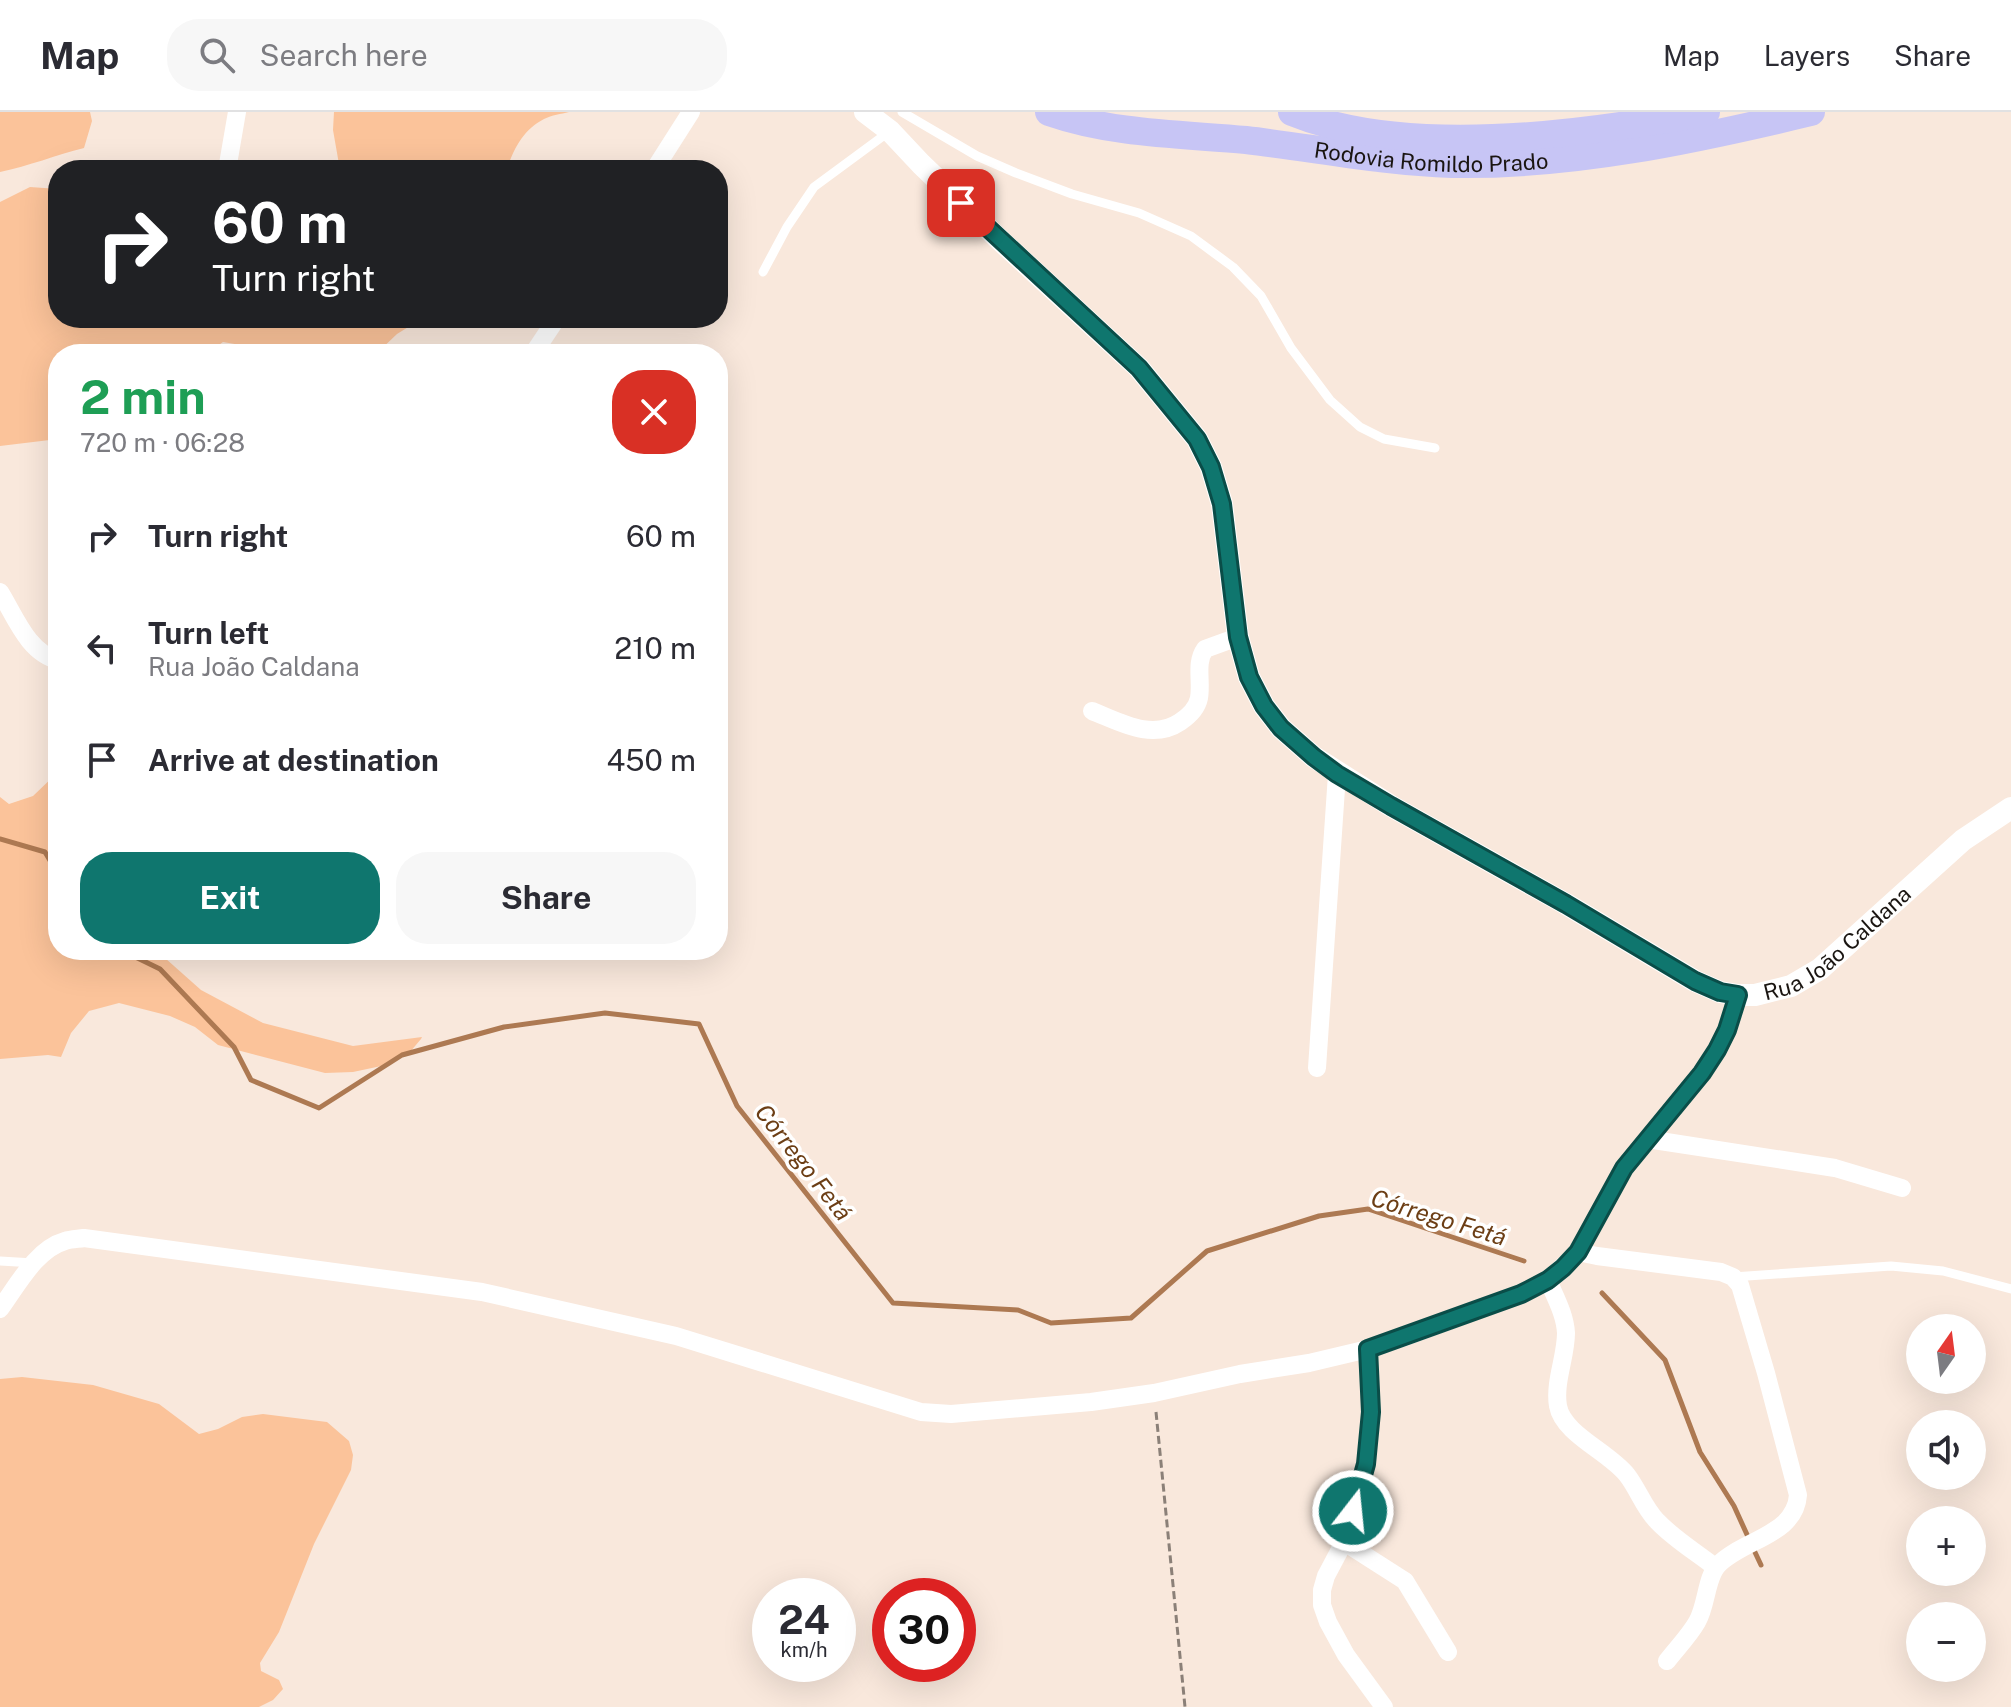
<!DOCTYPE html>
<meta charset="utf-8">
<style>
:root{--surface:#fff;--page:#f7f7f7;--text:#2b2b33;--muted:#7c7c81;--line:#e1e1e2;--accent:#0f766e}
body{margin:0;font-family:"Public Sans",sans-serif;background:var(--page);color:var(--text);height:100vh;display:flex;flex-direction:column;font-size:30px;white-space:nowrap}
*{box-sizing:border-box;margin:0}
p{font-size:26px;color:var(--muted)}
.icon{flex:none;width:44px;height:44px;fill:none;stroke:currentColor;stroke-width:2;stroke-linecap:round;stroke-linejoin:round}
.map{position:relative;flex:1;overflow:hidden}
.panel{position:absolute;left:48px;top:232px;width:680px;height:616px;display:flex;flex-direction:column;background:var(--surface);border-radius:32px;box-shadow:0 8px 32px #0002}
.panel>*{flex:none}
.guide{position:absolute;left:48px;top:48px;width:680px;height:168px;border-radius:32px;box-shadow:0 8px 32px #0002;background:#202124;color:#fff;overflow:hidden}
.needle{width:52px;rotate:14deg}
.tools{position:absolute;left:1906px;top:1202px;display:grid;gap:16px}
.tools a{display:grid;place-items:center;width:80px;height:80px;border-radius:50%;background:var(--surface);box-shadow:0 8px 32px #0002;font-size:40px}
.speed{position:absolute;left:752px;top:1466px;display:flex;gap:16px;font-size:40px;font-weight:700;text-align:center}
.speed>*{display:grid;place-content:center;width:104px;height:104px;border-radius:50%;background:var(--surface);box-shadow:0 8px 32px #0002;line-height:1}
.speed small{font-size:20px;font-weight:400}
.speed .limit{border:12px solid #d22;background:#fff;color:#111}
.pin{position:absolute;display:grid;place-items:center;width:68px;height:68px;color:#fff;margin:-34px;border-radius:16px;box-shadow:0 4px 12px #0006}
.me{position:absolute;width:88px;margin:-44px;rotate:16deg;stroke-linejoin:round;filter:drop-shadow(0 0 6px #0008)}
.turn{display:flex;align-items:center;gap:28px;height:168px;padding:0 32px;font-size:36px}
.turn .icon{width:104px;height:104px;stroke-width:2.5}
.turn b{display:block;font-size:56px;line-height:68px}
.round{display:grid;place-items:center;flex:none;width:84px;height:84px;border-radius:32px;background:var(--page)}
.summary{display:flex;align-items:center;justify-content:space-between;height:136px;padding:0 32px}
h1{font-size:48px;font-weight:700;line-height:60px;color:#1e9e55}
.cta{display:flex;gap:16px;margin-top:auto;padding:16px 32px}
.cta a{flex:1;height:92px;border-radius:32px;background:var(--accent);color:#fff;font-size:32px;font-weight:700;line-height:92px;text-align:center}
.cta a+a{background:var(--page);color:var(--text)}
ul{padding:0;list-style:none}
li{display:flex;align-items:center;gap:24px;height:112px;padding:0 32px}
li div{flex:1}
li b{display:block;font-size:30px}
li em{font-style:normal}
header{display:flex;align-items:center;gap:48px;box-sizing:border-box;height:112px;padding:0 40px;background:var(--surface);border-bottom:2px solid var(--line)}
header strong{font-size:38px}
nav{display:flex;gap:44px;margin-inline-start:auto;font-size:28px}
.search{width:560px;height:72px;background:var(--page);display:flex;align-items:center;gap:20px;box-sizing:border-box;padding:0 28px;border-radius:32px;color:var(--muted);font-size:30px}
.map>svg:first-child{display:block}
.green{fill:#fbc39a}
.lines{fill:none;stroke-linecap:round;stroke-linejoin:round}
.stream{stroke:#ad7952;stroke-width:5}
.path{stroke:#8b8078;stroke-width:3;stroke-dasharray:8 4;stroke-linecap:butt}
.service{stroke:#fff;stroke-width:9}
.minor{stroke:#fff;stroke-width:18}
.tertiary{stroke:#fff;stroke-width:22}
.primary{stroke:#c7c5f5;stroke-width:28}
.route-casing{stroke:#0a4d48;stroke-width:20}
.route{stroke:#0f766e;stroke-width:14}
.labels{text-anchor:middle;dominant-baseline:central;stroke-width:7;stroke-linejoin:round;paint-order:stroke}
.street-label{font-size:22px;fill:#1a1511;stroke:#fff}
.water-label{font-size:24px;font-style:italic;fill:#6c3e15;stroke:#fff}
</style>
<header>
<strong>Map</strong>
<div class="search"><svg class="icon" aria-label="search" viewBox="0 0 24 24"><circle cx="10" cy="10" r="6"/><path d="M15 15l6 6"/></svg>Search here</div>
<nav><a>Map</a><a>Layers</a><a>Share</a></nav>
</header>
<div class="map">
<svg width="2011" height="1595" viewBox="0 0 2011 1595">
<rect width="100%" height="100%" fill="#f9e8dc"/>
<g class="green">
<path d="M0,0h90l2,9 -8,27c-28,7 -55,18 -84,24z"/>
<path d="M334,0h235c-8,2 -17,3 -25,7 -20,10 -31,30 -37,51h-167l-7,-40z"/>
<polygon points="30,75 58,77 58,206 423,206 397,222 376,242 258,242 252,235 223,230 206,242 58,242 58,327 0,334 0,90"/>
<polygon points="58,660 58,838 156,838 201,878 263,911 353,934 422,925 421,927 410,940 386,953 353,960 325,961 218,933 195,915 170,904 119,891 89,899 71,921 61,945 48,943 0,947 0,685 9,692 33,684"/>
<polygon points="22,1265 93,1273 159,1292 199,1322 218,1317 242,1305 263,1302 327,1310 349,1329 353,1343 351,1358 314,1432 279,1520 260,1551 261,1559 279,1568 283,1577 273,1588 259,1595 0,1595 0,1267"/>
</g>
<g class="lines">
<g class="stream">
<polyline points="0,727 45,740 58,762"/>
<polyline points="121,838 160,857 234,935 251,968 319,996 402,943 504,915 605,901 699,912 737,994 893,1191 1018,1198 1051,1211 1131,1206 1207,1139 1319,1104 1368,1097 1524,1149"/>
<polyline points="1602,1181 1665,1248 1700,1340 1734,1394 1749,1427"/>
<polyline points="1753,1436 1761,1453"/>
</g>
<polyline class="path" points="1156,1300 1185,1595"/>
<g class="service">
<polyline points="902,0 977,44 1016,61 1072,82 1139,101 1191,124 1233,155 1261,184 1291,236 1330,288 1360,315 1384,327 1435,336"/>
<polyline points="763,160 787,115 814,75 890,19"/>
<polyline points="0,1149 34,1151"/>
<polyline points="1733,1165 1891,1154 1943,1159 2011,1177"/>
</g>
<g class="minor">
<polyline points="227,58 237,0"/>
<polyline points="654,58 691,0"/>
<polyline points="533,242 557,206"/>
<path d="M0,480c15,24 28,61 58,68"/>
<path d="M1092,599c28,11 60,30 88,11 9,-6 17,-14 19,-24 3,-17 -4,-35 6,-49l33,-12"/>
<polyline points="1317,956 1337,662"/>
<polyline points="1647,1027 1835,1056 1902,1076"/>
<path d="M1578,1140l19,4 124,16 12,5 7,8 26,88 32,122c-3,41 -55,44 -80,70 -12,12 -11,40 -21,57 -8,14 -20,26 -30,39"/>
<path d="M1548,1168c7,17 17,34 18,53 0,24 -12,49 -8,73 5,28 51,46 69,69 11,14 17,33 30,46 17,18 39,31 58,46"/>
<path d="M0,1197c17,-23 36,-60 65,-68 6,-2 13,-2 19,-3l398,54 194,44 245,76 30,2 140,-12 63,-9 86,-19 69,-11 59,-14 34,-11 119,-44 27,-14 30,-28 46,-84 78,-95 15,-23 10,-20 11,-35"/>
<polyline points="1368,1237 1371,1300 1366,1352 1344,1430 1326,1464 1322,1478 1322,1493 1328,1510 1346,1543 1384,1595"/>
<polyline points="1344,1430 1405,1469 1448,1540"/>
</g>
<path class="tertiary" id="s1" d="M865,0l25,19 31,33 80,77 138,127 58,71 14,28 11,37 16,133 11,40 15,29 17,22 33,29 77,49 175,98 129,77 25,11 18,3h17l36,-9 29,-17 143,-129 48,-32"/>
<g class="primary">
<path id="s2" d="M1049,0c63,22 131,22 197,28 69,8 137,22 206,24 121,2 242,-24 359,-52"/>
<path d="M1292,0c96,39 234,28 335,13 26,-4 53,-7 79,-13"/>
</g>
</g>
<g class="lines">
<g class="route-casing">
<polyline id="route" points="961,91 1139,256 1197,327 1211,355 1222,392 1238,525 1249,565 1264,594 1281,616 1314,645 1337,662 1391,694 1566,792 1695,869 1720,880 1738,883 1727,918 1717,938 1702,961 1624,1056 1578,1140 1563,1156 1548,1168 1521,1182 1368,1237 1371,1300 1366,1352 1353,1399"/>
</g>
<use href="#route" class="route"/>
</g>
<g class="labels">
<g class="street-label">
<text stroke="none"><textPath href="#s2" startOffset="386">Rodovia Romildo Prado</textPath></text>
<text stroke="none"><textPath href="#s1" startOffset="1420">Rua João Caldana</textPath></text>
</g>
<g class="water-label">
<text transform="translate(804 1050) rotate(52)">Córrego Fetá</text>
<text transform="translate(1439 1105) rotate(17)">Córrego Fetá</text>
</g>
</g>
</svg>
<div class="tools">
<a><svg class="needle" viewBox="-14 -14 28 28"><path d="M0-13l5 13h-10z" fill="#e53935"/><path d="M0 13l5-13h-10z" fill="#7c7c81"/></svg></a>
<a><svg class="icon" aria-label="sound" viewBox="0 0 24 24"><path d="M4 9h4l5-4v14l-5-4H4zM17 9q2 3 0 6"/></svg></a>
<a>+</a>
<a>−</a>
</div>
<div class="speed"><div>24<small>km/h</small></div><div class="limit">30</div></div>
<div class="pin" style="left:961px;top:91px;background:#d93025"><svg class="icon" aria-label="arrive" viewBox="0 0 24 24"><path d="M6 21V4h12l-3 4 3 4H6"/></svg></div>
<svg class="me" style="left:1353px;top:1399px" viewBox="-20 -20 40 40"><circle r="17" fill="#0f766e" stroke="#fff" stroke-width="3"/><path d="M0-11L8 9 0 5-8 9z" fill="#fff"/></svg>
<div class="guide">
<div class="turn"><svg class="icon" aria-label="right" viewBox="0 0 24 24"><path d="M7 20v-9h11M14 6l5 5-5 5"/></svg><div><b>60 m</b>Turn right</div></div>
</div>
<section class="panel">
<div class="summary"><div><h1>2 min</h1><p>720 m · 06:28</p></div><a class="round" style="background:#d93025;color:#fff"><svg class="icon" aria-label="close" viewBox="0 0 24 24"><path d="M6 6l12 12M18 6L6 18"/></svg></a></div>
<ul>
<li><svg class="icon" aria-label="right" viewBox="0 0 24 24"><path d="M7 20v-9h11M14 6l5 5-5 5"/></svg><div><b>Turn right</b></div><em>60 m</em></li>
<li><svg class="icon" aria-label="left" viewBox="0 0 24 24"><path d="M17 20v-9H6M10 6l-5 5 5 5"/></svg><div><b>Turn left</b><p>Rua João Caldana</p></div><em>210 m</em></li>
<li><svg class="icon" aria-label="arrive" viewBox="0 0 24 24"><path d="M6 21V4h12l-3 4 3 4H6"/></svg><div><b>Arrive at destination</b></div><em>450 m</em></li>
</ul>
<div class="cta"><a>Exit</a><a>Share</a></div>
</section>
</div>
